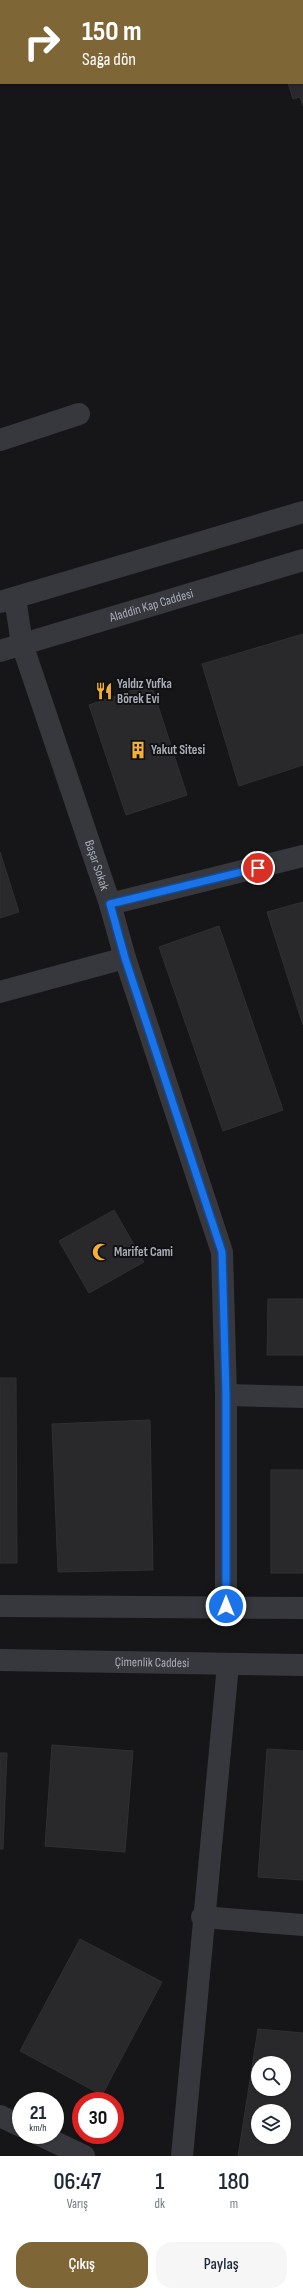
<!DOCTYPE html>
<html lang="tr">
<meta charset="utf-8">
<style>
:root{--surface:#fff;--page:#f6f6f7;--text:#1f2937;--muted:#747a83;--accent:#7e6636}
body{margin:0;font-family:"Sofia Sans Condensed",sans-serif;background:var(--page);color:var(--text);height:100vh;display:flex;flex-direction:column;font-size:15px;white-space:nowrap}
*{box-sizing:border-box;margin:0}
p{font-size:13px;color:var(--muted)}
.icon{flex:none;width:22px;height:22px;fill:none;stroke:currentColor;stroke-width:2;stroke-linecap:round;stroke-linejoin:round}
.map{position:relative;height:2156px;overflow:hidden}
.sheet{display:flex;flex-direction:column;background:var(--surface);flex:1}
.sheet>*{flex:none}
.top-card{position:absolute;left:0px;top:0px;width:303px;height:84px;box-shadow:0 1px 3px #0004;background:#7e6636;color:#fff;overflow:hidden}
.tools{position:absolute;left:251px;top:2056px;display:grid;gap:8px}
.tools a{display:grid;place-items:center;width:40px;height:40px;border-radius:50%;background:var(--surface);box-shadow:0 1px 3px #0004;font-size:20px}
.speed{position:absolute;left:12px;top:2092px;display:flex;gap:8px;font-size:20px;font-weight:700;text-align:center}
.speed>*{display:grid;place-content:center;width:52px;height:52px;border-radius:50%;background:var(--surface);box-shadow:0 1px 3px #0004;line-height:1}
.speed small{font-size:10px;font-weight:400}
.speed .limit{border:6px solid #d22;background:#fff;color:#111}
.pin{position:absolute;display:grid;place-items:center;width:34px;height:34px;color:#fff;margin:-17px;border:2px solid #fff;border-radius:50%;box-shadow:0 1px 4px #0007}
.me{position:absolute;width:44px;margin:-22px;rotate:0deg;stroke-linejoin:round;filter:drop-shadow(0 0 3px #0008)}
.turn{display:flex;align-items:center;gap:14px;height:84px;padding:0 16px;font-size:18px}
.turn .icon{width:52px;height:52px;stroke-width:2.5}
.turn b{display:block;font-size:28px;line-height:34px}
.eta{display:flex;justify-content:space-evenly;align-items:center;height:68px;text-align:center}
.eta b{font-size:24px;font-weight:600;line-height:28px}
.action{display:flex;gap:8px;margin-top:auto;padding:8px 16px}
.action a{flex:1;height:46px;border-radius:16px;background:var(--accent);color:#fff;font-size:16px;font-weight:600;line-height:46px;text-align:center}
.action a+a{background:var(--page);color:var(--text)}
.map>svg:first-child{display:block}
.building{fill:#29292c;stroke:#303034;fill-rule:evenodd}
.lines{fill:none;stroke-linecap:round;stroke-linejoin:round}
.minor{stroke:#37383d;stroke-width:22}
.route-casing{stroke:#114b97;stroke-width:10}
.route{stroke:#1a73e8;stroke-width:7}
.labels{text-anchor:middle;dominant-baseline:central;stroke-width:4;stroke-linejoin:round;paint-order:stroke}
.street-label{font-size:13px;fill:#a8adb8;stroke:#111113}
.poi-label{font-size:13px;font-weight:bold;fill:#a8adb8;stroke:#111113;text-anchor:start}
</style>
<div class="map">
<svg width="303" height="2156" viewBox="0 0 303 2156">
<rect width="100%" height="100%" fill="#161618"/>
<g class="building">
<polygon points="262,0 303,0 303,106 300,97 293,99 288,83 302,83 302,1"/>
<polygon points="303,634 303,765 239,786 202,664"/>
<polygon points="151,684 187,795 126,815 89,705"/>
<polygon points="0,852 19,912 0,918"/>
<polygon points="303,902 303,1025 267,912"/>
<polygon points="219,926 283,1110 223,1131 159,947"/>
<polygon points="114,1210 144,1262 89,1293 59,1241"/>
<polygon points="268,1299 303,1299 303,1355 267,1355"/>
<polygon points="0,1378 16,1378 17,1563 0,1563"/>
<polygon points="150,1420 153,1570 58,1572 52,1424"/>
<rect x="271" y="1470" width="32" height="103"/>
<polygon points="52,1745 133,1751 125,1852 45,1846"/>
<polygon points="267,1749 303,1751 303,1880 258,1877"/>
<polygon points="0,1753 7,1753 3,1849 0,1849"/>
<polygon points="80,1939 162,1982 102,2095 20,2051"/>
<path d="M258,2029l45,4v123h-65zM258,2063h26v26h-26zM258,2111h26v26h-26z"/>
</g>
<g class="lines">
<g class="minor">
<polyline points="0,440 79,414"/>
<path id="s1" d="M15,598l7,46 88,260 15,54 97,294 4,143v211"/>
<polyline points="0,602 303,512"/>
<path id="s2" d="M0,651l303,-91"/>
<polyline points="110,904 303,856"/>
<polyline points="0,992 125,958"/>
<polyline points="226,1395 303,1397"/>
<polyline points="0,1606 303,1608"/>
<path id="s3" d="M0,1660l303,5"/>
<polyline points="202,1917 303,1925"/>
<polyline points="0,2116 21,2126"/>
<polyline points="40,2135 84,2156"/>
<polyline points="182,2156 228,1665"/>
</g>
</g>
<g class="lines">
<g class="route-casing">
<polyline id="route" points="226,1606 226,1395 222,1252 125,958 110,904 258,868"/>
</g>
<use href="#route" class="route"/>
</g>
<defs>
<g id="restaurant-bare" transform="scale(1.38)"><path d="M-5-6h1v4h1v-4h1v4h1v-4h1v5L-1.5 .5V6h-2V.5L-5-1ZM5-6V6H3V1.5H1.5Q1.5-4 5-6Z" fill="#f2b134" stroke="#111113" stroke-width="2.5" paint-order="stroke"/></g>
<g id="building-bare" transform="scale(1.38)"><path d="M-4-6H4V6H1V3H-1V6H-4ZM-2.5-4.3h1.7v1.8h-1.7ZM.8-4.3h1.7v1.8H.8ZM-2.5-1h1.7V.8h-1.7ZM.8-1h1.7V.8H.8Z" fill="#f2b134" stroke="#111113" stroke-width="2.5" paint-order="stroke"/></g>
<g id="mosque-bare" transform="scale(1.38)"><path d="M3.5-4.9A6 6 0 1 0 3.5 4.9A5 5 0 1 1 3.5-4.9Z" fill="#f2b134" stroke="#111113" stroke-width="2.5" paint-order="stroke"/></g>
</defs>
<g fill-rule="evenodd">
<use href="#restaurant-bare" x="104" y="691"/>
<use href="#building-bare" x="138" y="750"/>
<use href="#mosque-bare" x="101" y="1252"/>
</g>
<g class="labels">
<g class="street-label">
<text stroke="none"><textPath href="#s2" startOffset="158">Aladdin Kap Caddesi</textPath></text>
<text stroke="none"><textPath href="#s1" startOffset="280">Başar Sokak</textPath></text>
<text stroke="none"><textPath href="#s3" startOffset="152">Çimenlik Caddesi</textPath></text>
</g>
<g class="poi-label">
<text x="117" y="684">Yaldız Yufka<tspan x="117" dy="15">Börek Evi</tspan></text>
<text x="151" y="750">Yakut Sitesi</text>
<text x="114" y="1252">Marifet Cami</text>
</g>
</g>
</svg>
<div class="tools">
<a><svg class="icon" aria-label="search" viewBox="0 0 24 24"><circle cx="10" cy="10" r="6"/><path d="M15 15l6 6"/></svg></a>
<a><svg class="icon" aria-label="layers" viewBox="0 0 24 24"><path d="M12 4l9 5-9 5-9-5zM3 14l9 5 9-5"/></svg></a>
</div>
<div class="speed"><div>21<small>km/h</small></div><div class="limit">30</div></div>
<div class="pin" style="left:258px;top:868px;background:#d93025"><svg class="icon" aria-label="arrive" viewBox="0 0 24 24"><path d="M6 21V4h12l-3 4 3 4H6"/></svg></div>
<svg class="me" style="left:226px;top:1606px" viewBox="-20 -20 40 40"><circle r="17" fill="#1a73e8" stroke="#fff" stroke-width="3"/><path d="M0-11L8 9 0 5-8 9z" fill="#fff"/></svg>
<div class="top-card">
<div class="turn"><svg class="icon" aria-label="right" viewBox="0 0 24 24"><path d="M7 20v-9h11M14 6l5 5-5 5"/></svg><div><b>150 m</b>Sağa dön</div></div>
</div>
</div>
<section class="sheet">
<div class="eta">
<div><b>06:47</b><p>Varış</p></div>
<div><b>1</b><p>dk</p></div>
<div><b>180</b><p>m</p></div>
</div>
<div class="action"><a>Çıkış</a><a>Paylaş</a></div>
</section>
